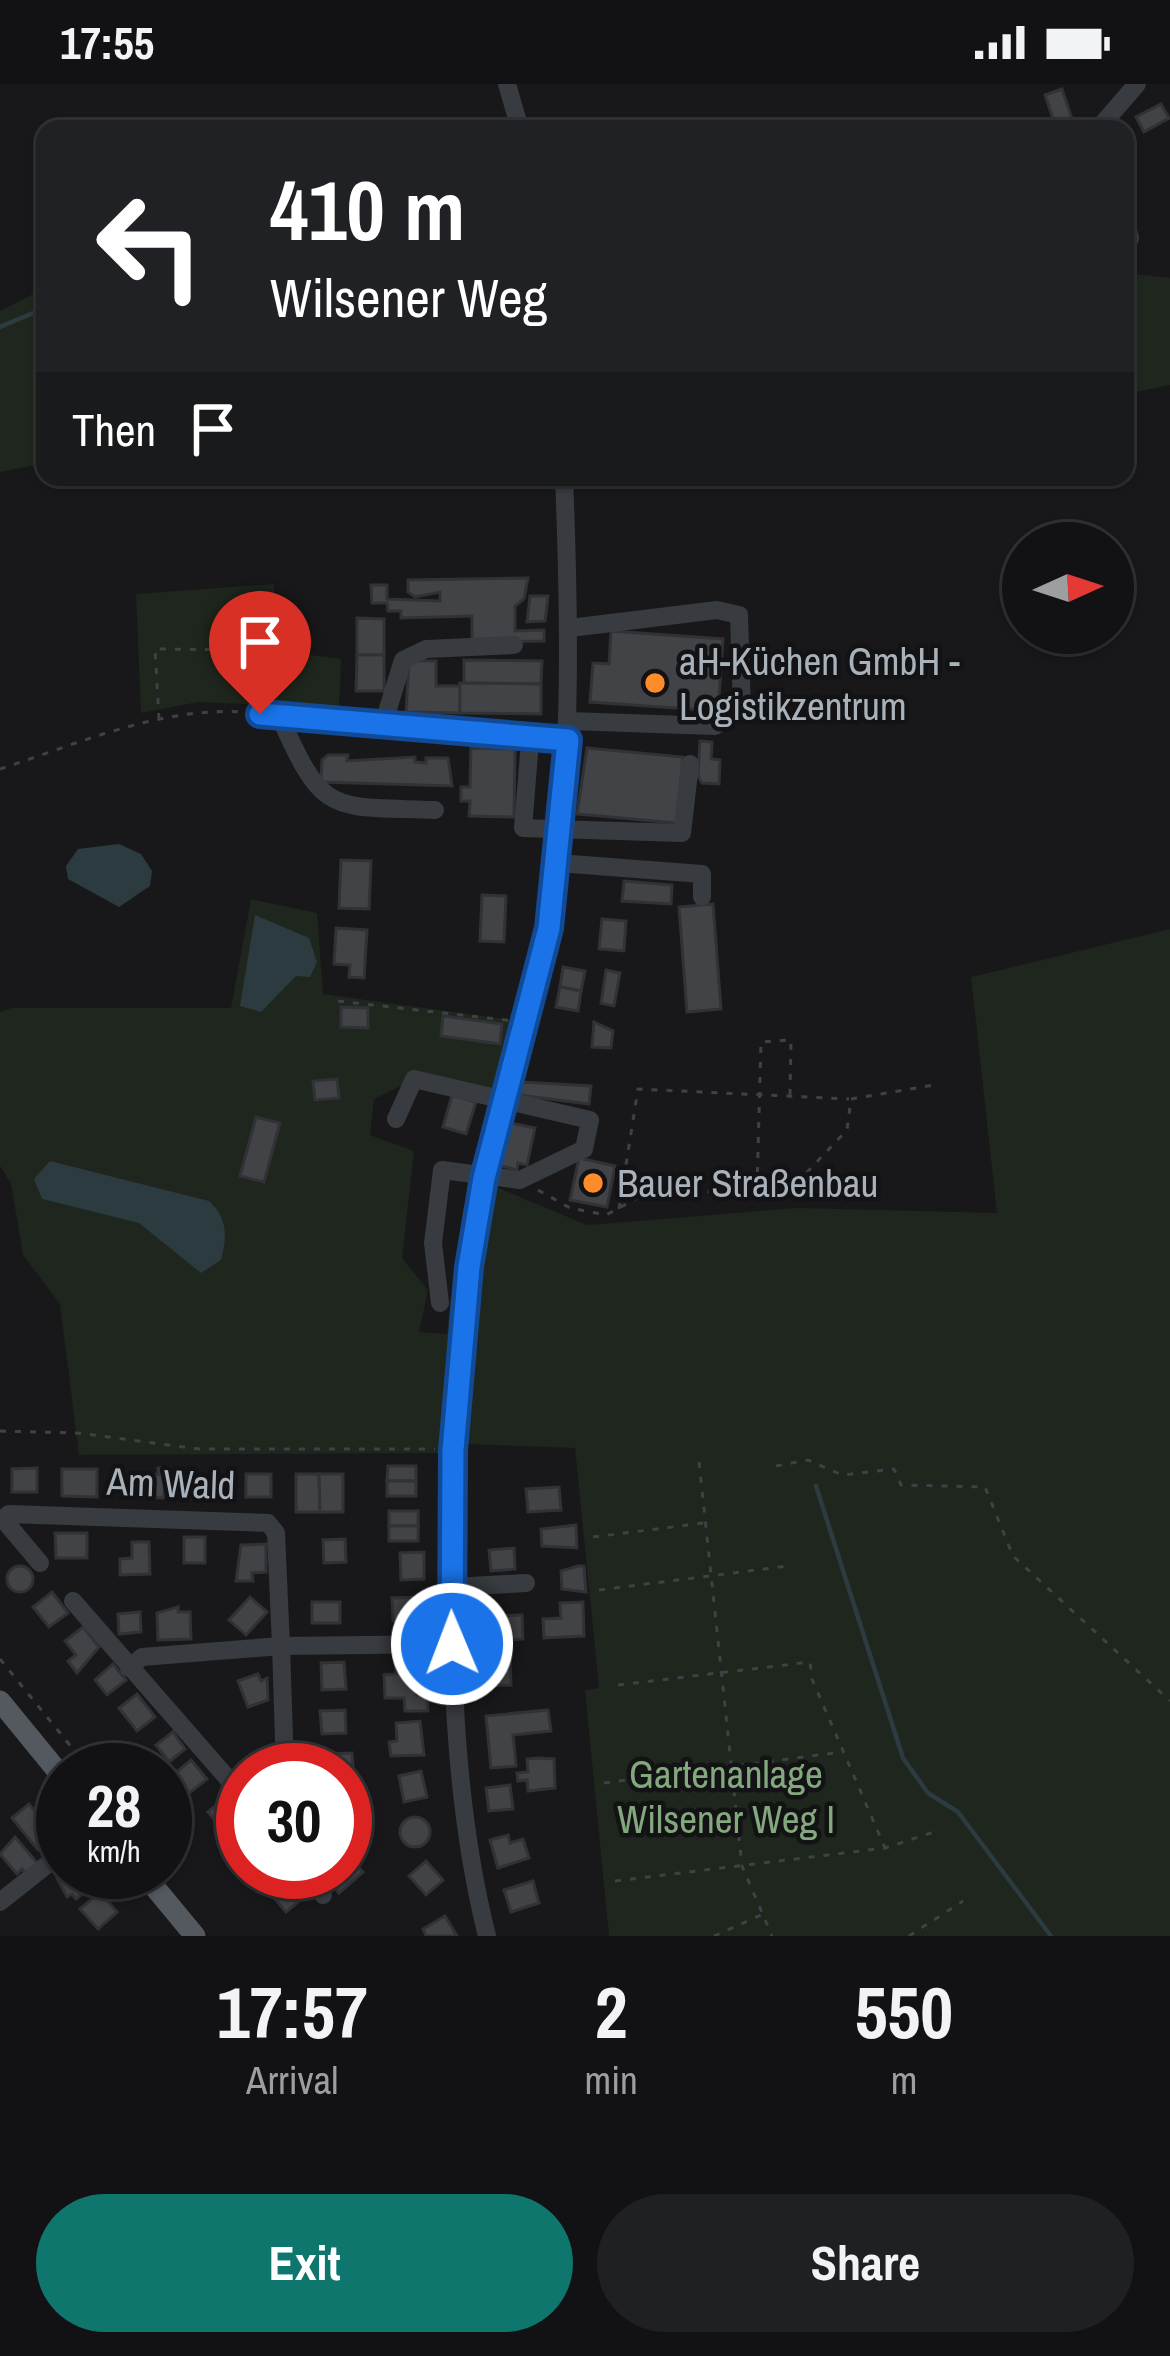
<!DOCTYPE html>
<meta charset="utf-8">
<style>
:root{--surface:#121214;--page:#1f2022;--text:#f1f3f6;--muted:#9c9ea0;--line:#313234;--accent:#0f766e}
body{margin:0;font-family:"Archivo Narrow",sans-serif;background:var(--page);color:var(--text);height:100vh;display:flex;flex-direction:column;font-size:45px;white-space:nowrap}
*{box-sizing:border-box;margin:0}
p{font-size:39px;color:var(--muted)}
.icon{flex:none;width:66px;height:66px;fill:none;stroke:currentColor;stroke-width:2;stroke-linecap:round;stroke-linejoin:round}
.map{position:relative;height:1852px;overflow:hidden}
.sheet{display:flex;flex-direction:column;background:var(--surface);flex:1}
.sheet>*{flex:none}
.guide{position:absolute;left:36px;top:36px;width:1098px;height:366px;border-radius:24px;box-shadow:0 3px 9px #0004,0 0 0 3px var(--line);background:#202124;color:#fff;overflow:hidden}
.needle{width:78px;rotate:87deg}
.buttons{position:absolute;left:1002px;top:438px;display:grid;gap:24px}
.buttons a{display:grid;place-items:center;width:132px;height:132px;border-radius:50%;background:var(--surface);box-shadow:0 3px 9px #0004,0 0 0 3px var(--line);font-size:60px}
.speed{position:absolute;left:36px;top:1659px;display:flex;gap:24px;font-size:60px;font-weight:700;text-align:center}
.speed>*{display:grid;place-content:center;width:156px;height:156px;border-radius:50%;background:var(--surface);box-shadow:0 3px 9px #0004,0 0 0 3px var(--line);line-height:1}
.speed small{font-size:30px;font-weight:400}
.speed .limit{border:18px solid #d22;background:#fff;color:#111}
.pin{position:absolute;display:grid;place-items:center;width:102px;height:102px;color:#fff;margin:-123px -51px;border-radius:50% 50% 50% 0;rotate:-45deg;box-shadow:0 0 12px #0007}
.pin .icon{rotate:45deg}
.me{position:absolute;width:132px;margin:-66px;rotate:359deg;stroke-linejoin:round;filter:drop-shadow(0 0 9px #0008)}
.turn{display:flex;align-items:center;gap:42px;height:252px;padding:0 36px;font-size:54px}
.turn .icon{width:156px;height:156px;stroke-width:2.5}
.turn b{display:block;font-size:84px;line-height:102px}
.then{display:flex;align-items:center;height:114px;padding:0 36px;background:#0003;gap:24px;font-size:45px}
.eta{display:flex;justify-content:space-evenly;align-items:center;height:204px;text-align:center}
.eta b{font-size:72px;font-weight:700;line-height:84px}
.primary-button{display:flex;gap:24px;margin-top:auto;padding:24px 36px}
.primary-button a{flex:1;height:138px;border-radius:72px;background:var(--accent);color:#fff;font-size:48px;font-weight:700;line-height:138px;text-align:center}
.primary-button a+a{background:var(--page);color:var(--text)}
.status{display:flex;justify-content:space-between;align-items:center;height:84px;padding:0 60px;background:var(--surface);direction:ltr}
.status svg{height:33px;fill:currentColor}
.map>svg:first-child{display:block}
.green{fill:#1e261d}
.water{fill:#2c3b40}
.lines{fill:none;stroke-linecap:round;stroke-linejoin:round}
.stream{stroke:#2c3b40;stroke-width:4.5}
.building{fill:#424347;stroke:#313236;stroke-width:3}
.path{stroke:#3e4247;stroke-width:3;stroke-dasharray:6 9;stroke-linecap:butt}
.minor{stroke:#383b3f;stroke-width:18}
.major{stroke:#54595f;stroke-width:21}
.route-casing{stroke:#114b97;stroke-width:30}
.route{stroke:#1a73e8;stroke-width:21}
.poi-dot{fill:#ff8c2b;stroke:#131315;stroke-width:4.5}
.labels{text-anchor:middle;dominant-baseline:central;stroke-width:9;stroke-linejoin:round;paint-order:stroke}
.poi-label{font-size:39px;fill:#a9b2bb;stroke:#131315;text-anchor:start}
.street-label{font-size:39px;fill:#a9b2bb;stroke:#131315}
.park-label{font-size:39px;fill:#84a87e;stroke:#131315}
</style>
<div class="status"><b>17:55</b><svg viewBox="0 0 49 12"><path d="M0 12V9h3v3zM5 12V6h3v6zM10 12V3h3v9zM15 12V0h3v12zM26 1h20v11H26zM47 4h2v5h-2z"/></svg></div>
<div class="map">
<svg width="1170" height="1852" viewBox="0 0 1170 1852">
<rect width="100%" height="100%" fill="#18181a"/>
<g class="green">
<polygon points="1125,189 1170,194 1170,301 1125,310"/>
<polygon points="45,204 45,379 0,388 0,227"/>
<polygon points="274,500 274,566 341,575 339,624 198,618 141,629 136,510"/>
<polygon points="251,815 317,829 323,910 519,937 496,1013 415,995 374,1015 370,1051 414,1067 402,1174 428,1206 419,1248 447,1250 450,1214 475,1217 496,1103 587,1141 797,1124 997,1129 971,893 1170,845 1170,1852 609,1852 585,1606 599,1604 575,1364 466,1360 448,1369 79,1371 60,1220 23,1171 11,1100 0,1082 0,928 12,924 231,924"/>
</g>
<g class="water">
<polygon points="119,760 141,770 152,787 150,802 119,823 68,795 66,782 78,765"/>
<polygon points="255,831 309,854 317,878 310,893 296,892 261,928 240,922"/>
<path d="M50,1077l159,40c19,17 18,36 12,59l-20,13 -62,-50 -97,-24 -8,-20z"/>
</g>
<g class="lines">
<g class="stream">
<polyline points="0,243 45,224"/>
<polyline points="816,1402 903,1674 928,1709 958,1728 1051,1852"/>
</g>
</g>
<g class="building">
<polygon points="1062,5 1072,35 1055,41 1045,11"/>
<polygon points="1161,20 1169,34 1144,48 1136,33"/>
<polygon points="528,494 524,515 515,522 515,547 544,546 544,557 472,558 472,532 401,534 401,527 388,527 387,519 372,519 371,501 387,501 387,515 440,517 440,508 415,513 408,508 408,496"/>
<polygon points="530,512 548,512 545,537 527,538"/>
<polygon points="357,534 384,535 384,571 357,571"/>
<polygon points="611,547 723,555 718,627 590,618 593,579 609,580"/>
<polygon points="357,571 384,571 384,607 356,607"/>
<polygon points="464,576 542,577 541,600 464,599"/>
<polygon points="409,577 436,577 436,602 460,602 460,629 406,628"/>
<polygon points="460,599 541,600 541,630 460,629"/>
<polygon points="700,657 712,658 711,675 720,676 719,700 702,699 698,692"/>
<polygon points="471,664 515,665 514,733 469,732 470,717 461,717 461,703 470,703"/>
<polygon points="587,664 683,673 677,739 577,730"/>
<polygon points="328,671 348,671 347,677 415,673 415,678 426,679 426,674 448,674 452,702 321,698 322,676"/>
<polygon points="341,776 371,777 369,825 339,824"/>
<polygon points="624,797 672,801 671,820 622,817"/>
<polygon points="482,811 506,812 504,858 480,857"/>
<polygon points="713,820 721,925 687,928 679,823"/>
<polygon points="602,835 626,837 624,867 599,865"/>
<polygon points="336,844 367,846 364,894 349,893 350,881 334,880"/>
<polygon points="563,883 585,887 581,907 560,903"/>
<polygon points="606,886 620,889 614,922 601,919"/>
<polygon points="560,903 581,907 578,927 556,923"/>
<polygon points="341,923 368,924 368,944 341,943"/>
<polygon points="443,932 502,940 500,960 441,952"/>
<polygon points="594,938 613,947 611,964 592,963"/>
<polygon points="337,995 339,1014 315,1016 313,997"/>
<polygon points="521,998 591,1002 589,1020 519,1011"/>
<polygon points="452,1011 476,1018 466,1050 443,1043"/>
<polygon points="256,1033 280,1039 264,1098 240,1092"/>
<polygon points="510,1039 535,1044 527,1081 518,1079 517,1086 501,1082"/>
<polygon points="579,1074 615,1082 607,1123 570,1116"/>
<polygon points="388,1382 416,1382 416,1397 387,1397"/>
<polygon points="37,1384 37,1408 12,1408 12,1385"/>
<polygon points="158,1384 170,1384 163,1414 137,1413 137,1390 158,1391"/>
<polygon points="62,1385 97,1385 97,1413 62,1412"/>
<rect x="246" y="1390" width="25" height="23"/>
<polygon points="296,1390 319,1390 320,1428 296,1428"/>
<polygon points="319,1390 343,1390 343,1428 320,1428"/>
<polygon points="191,1394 219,1394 219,1416 191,1415"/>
<rect x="387" y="1397" width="29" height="15"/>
<polygon points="559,1403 561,1426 528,1428 526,1405"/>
<rect x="389" y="1427" width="29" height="15"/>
<polygon points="576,1441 577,1464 542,1462 541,1445"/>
<rect x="389" y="1442" width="29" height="15"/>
<polygon points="55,1449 87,1449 87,1474 56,1474"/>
<rect x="184" y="1453" width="21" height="26"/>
<polygon points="345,1455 346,1478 324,1479 323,1456"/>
<polygon points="132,1458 149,1458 150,1490 120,1491 120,1475 132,1474"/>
<polygon points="266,1460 266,1488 252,1489 253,1497 236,1497 241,1461"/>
<polygon points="514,1464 515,1485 491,1487 489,1466"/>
<polygon points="424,1468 424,1495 401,1496 400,1469"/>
<circle cx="20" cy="1495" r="13"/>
<polygon points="578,1482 584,1482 586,1508 562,1505 561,1487"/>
<polygon points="52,1508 68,1529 49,1543 33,1523"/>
<polygon points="250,1513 267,1528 246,1551 229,1536"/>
<polygon points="420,1513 420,1536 393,1537 392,1514"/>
<rect x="312" y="1518" width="28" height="21"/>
<polygon points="583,1518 584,1552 544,1554 543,1535 561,1534 560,1519"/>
<polygon points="178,1523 178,1528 190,1528 191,1555 158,1556 157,1529"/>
<polygon points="140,1528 141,1548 119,1550 118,1530"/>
<polygon points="522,1531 523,1555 501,1557 499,1532"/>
<polygon points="83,1543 99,1563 77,1589 68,1577 76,1571 65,1557"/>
<polygon points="510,1572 511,1601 487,1602 486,1573"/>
<polygon points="428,1573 429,1593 416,1593 417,1611 427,1610 428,1627 405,1627 404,1614 385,1614 384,1591 396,1590 395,1574"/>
<polygon points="344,1578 346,1605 322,1606 321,1579"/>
<polygon points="113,1580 126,1596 107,1611 95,1596"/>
<polygon points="258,1590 261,1597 267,1594 268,1616 248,1623 238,1597"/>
<polygon points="137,1610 155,1633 137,1647 119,1624"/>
<polygon points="345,1626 346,1649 322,1650 320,1627"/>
<polygon points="548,1626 551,1647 513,1651 516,1682 491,1684 486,1632"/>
<polygon points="420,1637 424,1671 391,1672 389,1658 397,1657 396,1639"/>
<polygon points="173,1648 185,1665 169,1678 156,1661"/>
<polygon points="352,1669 354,1696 345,1697 345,1686 329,1686 328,1670"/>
<polygon points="537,1674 554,1675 555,1704 528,1707 527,1696 518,1697 517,1689 528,1688 527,1675"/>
<polygon points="191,1676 207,1695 188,1710 173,1691"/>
<polygon points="421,1687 427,1713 404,1718 399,1692"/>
<polygon points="510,1701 513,1725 489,1727 486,1704"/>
<polygon points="226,1713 243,1736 226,1750 208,1728"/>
<polygon points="29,1720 55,1752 38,1766 12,1734"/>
<circle cx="415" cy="1748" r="15"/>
<polygon points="508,1751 510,1759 523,1755 529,1774 498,1784 490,1756"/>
<polygon points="15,1753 38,1780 26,1790 22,1785 17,1790 0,1770"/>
<polygon points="346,1768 363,1788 339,1809 322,1789 345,1788"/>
<polygon points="426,1777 443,1796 426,1811 409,1792"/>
<polygon points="63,1786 84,1788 94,1800 76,1815 72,1810 67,1813 56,1792"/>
<polygon points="282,1788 292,1801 275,1815 264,1802"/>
<polygon points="533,1797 539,1819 511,1828 504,1806"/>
<polygon points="292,1801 303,1814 286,1828 275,1815"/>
<polygon points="100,1808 117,1828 98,1845 80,1825"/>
<polygon points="445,1832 457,1852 426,1852 423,1845"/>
</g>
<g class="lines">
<g class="path">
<polyline points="159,635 155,565 264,566"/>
<path d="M0,685c77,-25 160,-62 242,-57"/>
<polyline points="338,917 514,937"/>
<polyline points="757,1104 761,958 791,956 790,1011"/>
<polyline points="538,1106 570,1124 606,1131 641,1112 794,1102 847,1046 851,1015 934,1001"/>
<polyline points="619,1125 638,1005 849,1015"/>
<polyline points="0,1347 78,1349 199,1365 435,1365"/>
<polyline points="699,1378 742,1782 772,1852"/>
<polyline points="776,1382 808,1376 842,1391 894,1385 901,1401 985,1403 1013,1472 1170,1617"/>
<polyline points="593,1453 704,1439"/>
<polyline points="599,1506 788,1482"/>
<polyline points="0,1575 90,1686"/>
<polyline points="618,1601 810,1578 812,1595 885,1764"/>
<polyline points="604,1699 842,1668"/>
<polyline points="615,1797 885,1764 940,1746"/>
<polyline points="714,1852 761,1831"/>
<polyline points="909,1852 963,1817"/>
</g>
<g class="minor">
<polyline points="507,0 520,45"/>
<polyline points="1098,45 1137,0"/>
<polyline points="1125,136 1130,154 1125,168"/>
<polyline points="260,630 568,656"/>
<path d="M279,631c45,102 50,91 156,95"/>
<polyline points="569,637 715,642 742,627 739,531 717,526 570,544"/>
<polyline points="383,641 403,576 426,565 514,561"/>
<polyline points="529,670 523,744 682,749 690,680"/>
<polyline points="558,779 702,790 702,813"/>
<polyline points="396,1035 414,995 590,1036 584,1065 520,1096 442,1086 433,1159 440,1219"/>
<polyline points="40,1479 3,1435 9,1430 268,1439 276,1449 281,1562 142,1573 129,1584"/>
<polyline points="452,1503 526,1499"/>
<polyline points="73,1517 243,1712"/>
<polyline points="285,1686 281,1562 452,1560"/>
<polyline points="306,1788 323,1811"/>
<polyline points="0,1818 63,1768"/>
<path d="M487,1852c-34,-136 -36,-276 -35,-416 2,-96 5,-195 22,-290 19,-104 60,-203 76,-309 22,-148 20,-294 14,-444"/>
</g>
<g class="major">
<polyline points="0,1617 63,1694"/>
<polyline points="142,1788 195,1852"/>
</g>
</g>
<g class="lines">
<g class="route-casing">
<polyline id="route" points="260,630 568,656 549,844 484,1094 469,1183 453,1366 452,1560"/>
</g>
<use href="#route" class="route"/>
</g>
<g class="poi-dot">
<circle cx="655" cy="599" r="12"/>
<circle cx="593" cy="1099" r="12"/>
</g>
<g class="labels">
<g class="poi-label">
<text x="679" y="577">aH-Küchen GmbH -<tspan x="679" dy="45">Logistikzentrum</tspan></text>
<text x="617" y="1099">Bauer Straßenbau</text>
</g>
<g class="street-label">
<text transform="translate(171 1399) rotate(2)">Am Wald</text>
</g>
<g class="park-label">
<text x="726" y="1690">Gartenanlage<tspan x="726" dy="45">Wilsener Weg I</tspan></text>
</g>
</g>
</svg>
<div class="buttons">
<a><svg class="needle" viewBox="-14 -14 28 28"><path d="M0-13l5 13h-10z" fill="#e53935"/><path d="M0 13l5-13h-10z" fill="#9c9ea0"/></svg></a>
</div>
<div class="speed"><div>28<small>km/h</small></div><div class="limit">30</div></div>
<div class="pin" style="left:260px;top:630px;background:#d93025"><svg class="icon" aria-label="arrive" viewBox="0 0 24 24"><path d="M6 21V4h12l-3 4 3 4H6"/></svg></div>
<svg class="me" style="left:452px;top:1560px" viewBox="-20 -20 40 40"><circle r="17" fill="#1a73e8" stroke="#fff" stroke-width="3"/><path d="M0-11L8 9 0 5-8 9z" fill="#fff"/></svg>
<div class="guide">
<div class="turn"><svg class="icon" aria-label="left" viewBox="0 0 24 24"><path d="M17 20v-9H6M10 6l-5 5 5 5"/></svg><div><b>410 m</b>Wilsener Weg</div></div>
<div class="then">Then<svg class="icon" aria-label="arrive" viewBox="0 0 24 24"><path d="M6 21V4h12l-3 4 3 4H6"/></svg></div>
</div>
</div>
<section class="sheet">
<div class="eta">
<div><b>17:57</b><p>Arrival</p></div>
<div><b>2</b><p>min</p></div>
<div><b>550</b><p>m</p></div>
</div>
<div class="primary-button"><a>Exit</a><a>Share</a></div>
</section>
